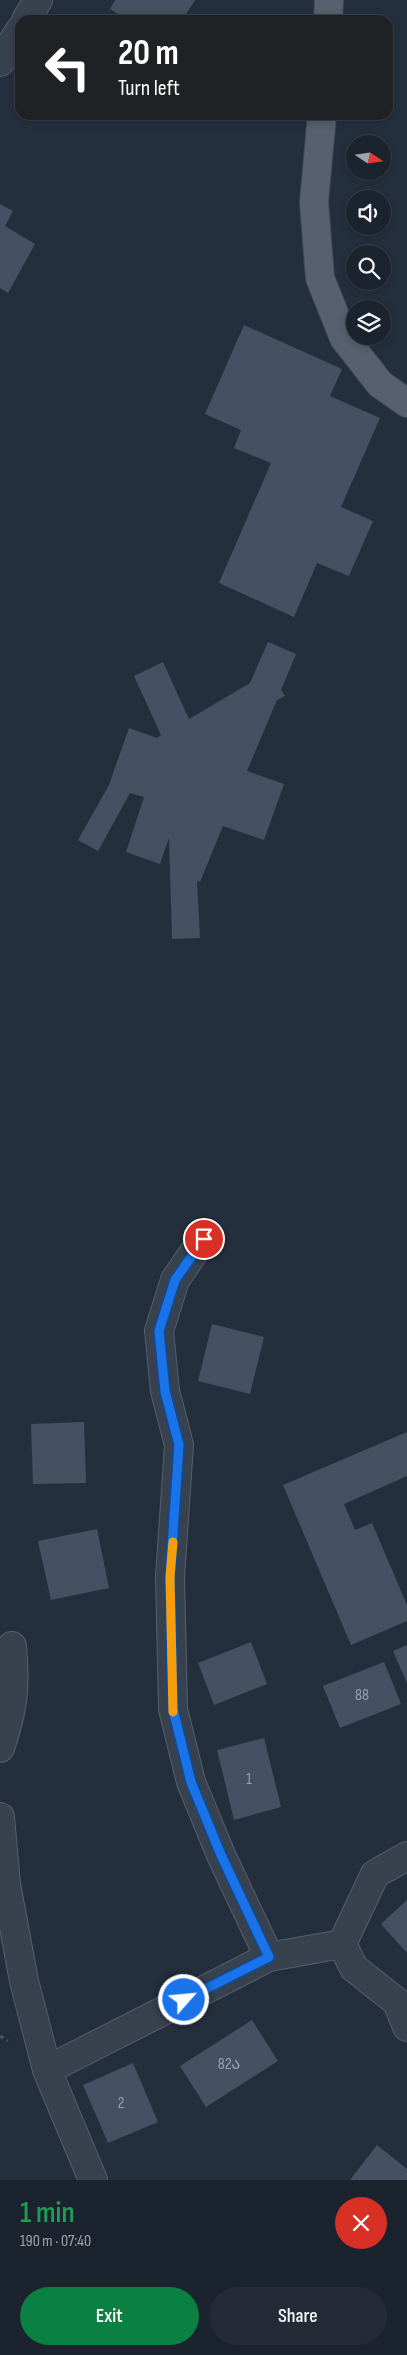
<!DOCTYPE html>
<meta charset="utf-8">
<style>
:root{--surface:#1b232e;--page:#242b36;--text:#f1f3f6;--muted:#a0a4aa;--line:#39404a;--accent:#0b8043}
body{margin:0;font-family:"Sofia Sans Condensed","Noto Sans Georgian",sans-serif;background:var(--page);color:var(--text);height:100vh;display:flex;flex-direction:column;font-size:19px;white-space:nowrap}
*{box-sizing:border-box;margin:0}
p{font-size:16px;color:var(--muted)}
.icon{flex:none;width:28px;height:28px;fill:none;stroke:currentColor;stroke-width:2;stroke-linecap:round;stroke-linejoin:round}
.map{position:relative;height:2180px;overflow:hidden}
.side{display:flex;flex-direction:column;background:var(--surface);flex:1}
.side>*{flex:none}
.banner{position:absolute;left:15px;top:15px;width:378px;height:105px;border-radius:15px;box-shadow:0 2px 8px #0003,0 0 0 1px var(--line);background:#202124;color:#fff;overflow:hidden}
.needle{width:32px;rotate:103deg}
.tools{position:absolute;left:346px;top:135px;display:grid;gap:10px}
.tools a{display:grid;place-items:center;width:45px;height:45px;border-radius:50%;background:var(--surface);box-shadow:0 2px 8px #0003,0 0 0 1px var(--line);font-size:25px}
.pin{position:absolute;display:grid;place-items:center;width:42px;height:42px;color:#fff;margin:-21px;border:2px solid #fff;border-radius:50%;box-shadow:0 1px 5px #0007}
.me{position:absolute;width:55px;margin:-28px;rotate:63deg;stroke-linejoin:round;filter:drop-shadow(0 0 4px #0008)}
.turn{display:flex;align-items:center;gap:18px;height:105px;padding:0 20px;font-size:22px}
.turn .icon{width:65px;height:65px;stroke-width:2.5}
.turn b{display:block;font-size:35px;line-height:42px}
.round{display:grid;place-items:center;flex:none;width:52px;height:52px;border-radius:26px;background:var(--page)}
.overview{display:flex;align-items:center;justify-content:space-between;height:85px;padding:0 20px}
h1{font-size:30px;font-weight:600;line-height:38px;color:#1e9e55}
.button{display:flex;gap:10px;margin-top:auto;padding:10px 20px}
.button a{flex:1;height:58px;border-radius:30px;background:var(--accent);color:#fff;font-size:20px;font-weight:600;line-height:58px;text-align:center}
.button a+a{background:var(--page);color:var(--text)}
.map>svg:first-child{display:block}
.building{fill:#455162}
.lines{fill:none;stroke-linecap:round;stroke-linejoin:round}
.minor-casing{stroke:#565f6c;stroke-width:30}
.major-casing{stroke:#414a57;stroke-width:30}
.path{stroke:#44595c;stroke-width:3;stroke-dasharray:4 4;stroke-linecap:butt}
.minor{stroke:#38414e;stroke-width:28}
.major{stroke:#56606e;stroke-width:28}
.route-casing{stroke:#114b97;stroke-width:12}
.route{stroke:#1a73e8;stroke-width:9}
.slow{stroke:#f59e0b;stroke-width:9}
.labels{text-anchor:middle;dominant-baseline:central;stroke-width:4;stroke-linejoin:round;paint-order:stroke}
.number-label{font-size:16px;fill:#98a1af}
</style>
<div class="map">
<svg width="407" height="2180" viewBox="0 0 407 2180">
<rect width="100%" height="100%" fill="#242f3e"/>
<g class="building">
<polygon points="115,0 195,0 182,20 127,20 110,9"/>
<polygon points="0,204 13,211 5,226 35,244 8,293 0,288"/>
<polygon points="244,325 342,369 330,396 380,418 341,507 373,521 349,576 317,563 294,617 219,583 271,463 234,448 241,430 205,414"/>
<polygon points="268,642 296,654 281,690 285,696 277,700 247,771 284,784 264,840 223,826 200,882 197,881 200,938 172,939 169,838 160,864 126,852 144,797 130,793 98,851 78,840 109,785 129,728 157,738 161,735 134,676 163,662 189,719 250,683"/>
<polygon points="212,1324 264,1337 250,1394 198,1381"/>
<polygon points="84,1422 86,1483 33,1484 31,1424"/>
<polygon points="407,1432 407,1476 344,1504 355,1530 372,1523 407,1605 407,1621 351,1645 283,1485"/>
<polygon points="97,1529 109,1588 51,1600 38,1541"/>
<polygon points="251,1642 267,1684 214,1705 198,1663"/>
<polygon points="407,1645 407,1683 393,1651"/>
<polygon points="384,1662 401,1704 340,1728 323,1686"/>
<polygon points="264,1738 281,1807 234,1820 217,1750"/>
<polygon points="407,1900 407,1953 381,1924"/>
<polygon points="252,2020 278,2061 206,2107 180,2066"/>
<polygon points="133,2063 158,2122 108,2143 83,2085"/>
<polygon points="377,2145 407,2169 407,2180 350,2180"/>
</g>
<g class="lines">
<g class="minor-casing">
<g id="minor">
<polyline points="26,20 38,0"/>
<polyline points="0,62 20,30"/>
<polyline points="203,1239 175,1280 159,1331 165,1391 179,1445 170,1577 173,1709 191,1782 221,1855 269,1957"/>
<path d="M0,1748c13,-38 16,-61 12,-102"/>
<polyline points="0,1817 6,1884 24,1981 47,2070 93,2180"/>
<polyline points="407,1856 375,1874 342,1944 354,1968 397,2002 407,2027"/>
<polyline points="47,2070 269,1957 342,1944"/>
</g>
</g>
<g class="major-casing">
<g id="major">
<polyline points="328,20 329,0"/>
<polyline points="322,115 314,202 320,278 344,338 380,384 407,403"/>
</g>
</g>
<polyline class="path" points="0,2036 8,2041"/>
<use href="#minor" class="minor"/>
<use href="#major" class="major"/>
</g>
<g class="lines">
<g class="route-casing">
<polyline id="route" points="184,2000 269,1957 221,1855 191,1782 173,1709 170,1577 179,1445 165,1391 159,1331 175,1280 204,1239"/>
</g>
<use href="#route" class="route"/>
<polyline class="slow" points="173,1542 170,1577 173,1712"/>
</g>
<g class="labels">
<g class="number-label">
<text x="362" y="1695">88</text>
<text x="249" y="1779">1</text>
<text x="229" y="2064">82ა</text>
<text x="121" y="2103">2</text>
</g>
</g>
</svg>
<div class="tools">
<a><svg class="needle" viewBox="-14 -14 28 28"><path d="M0-13l5 13h-10z" fill="#e53935"/><path d="M0 13l5-13h-10z" fill="#a0a4aa"/></svg></a>
<a><svg class="icon" aria-label="sound" viewBox="0 0 24 24"><path d="M4 9h4l5-4v14l-5-4H4zM17 9q2 3 0 6"/></svg></a>
<a><svg class="icon" aria-label="search" viewBox="0 0 24 24"><circle cx="10" cy="10" r="6"/><path d="M15 15l6 6"/></svg></a>
<a><svg class="icon" aria-label="layers" viewBox="0 0 24 24"><path d="M12 4l9 5-9 5-9-5zM3 14l9 5 9-5"/></svg></a>
</div>
<div class="pin" style="left:204px;top:1239px;background:#d93025"><svg class="icon" aria-label="arrive" viewBox="0 0 24 24"><path d="M6 21V4h12l-3 4 3 4H6"/></svg></div>
<svg class="me" style="left:184px;top:2000px" viewBox="-20 -20 40 40"><circle r="17" fill="#1a73e8" stroke="#fff" stroke-width="3"/><path d="M0-11L8 9 0 5-8 9z" fill="#fff"/></svg>
<div class="banner">
<div class="turn"><svg class="icon" aria-label="left" viewBox="0 0 24 24"><path d="M17 20v-9H6M10 6l-5 5 5 5"/></svg><div><b>20 m</b>Turn left</div></div>
</div>
</div>
<section class="side">
<div class="overview"><div><h1>1 min</h1><p>190 m · 07:40</p></div><a class="round" style="background:#d93025;color:#fff"><svg class="icon" aria-label="close" viewBox="0 0 24 24"><path d="M6 6l12 12M18 6L6 18"/></svg></a></div>
<div class="button"><a>Exit</a><a>Share</a></div>
</section>
